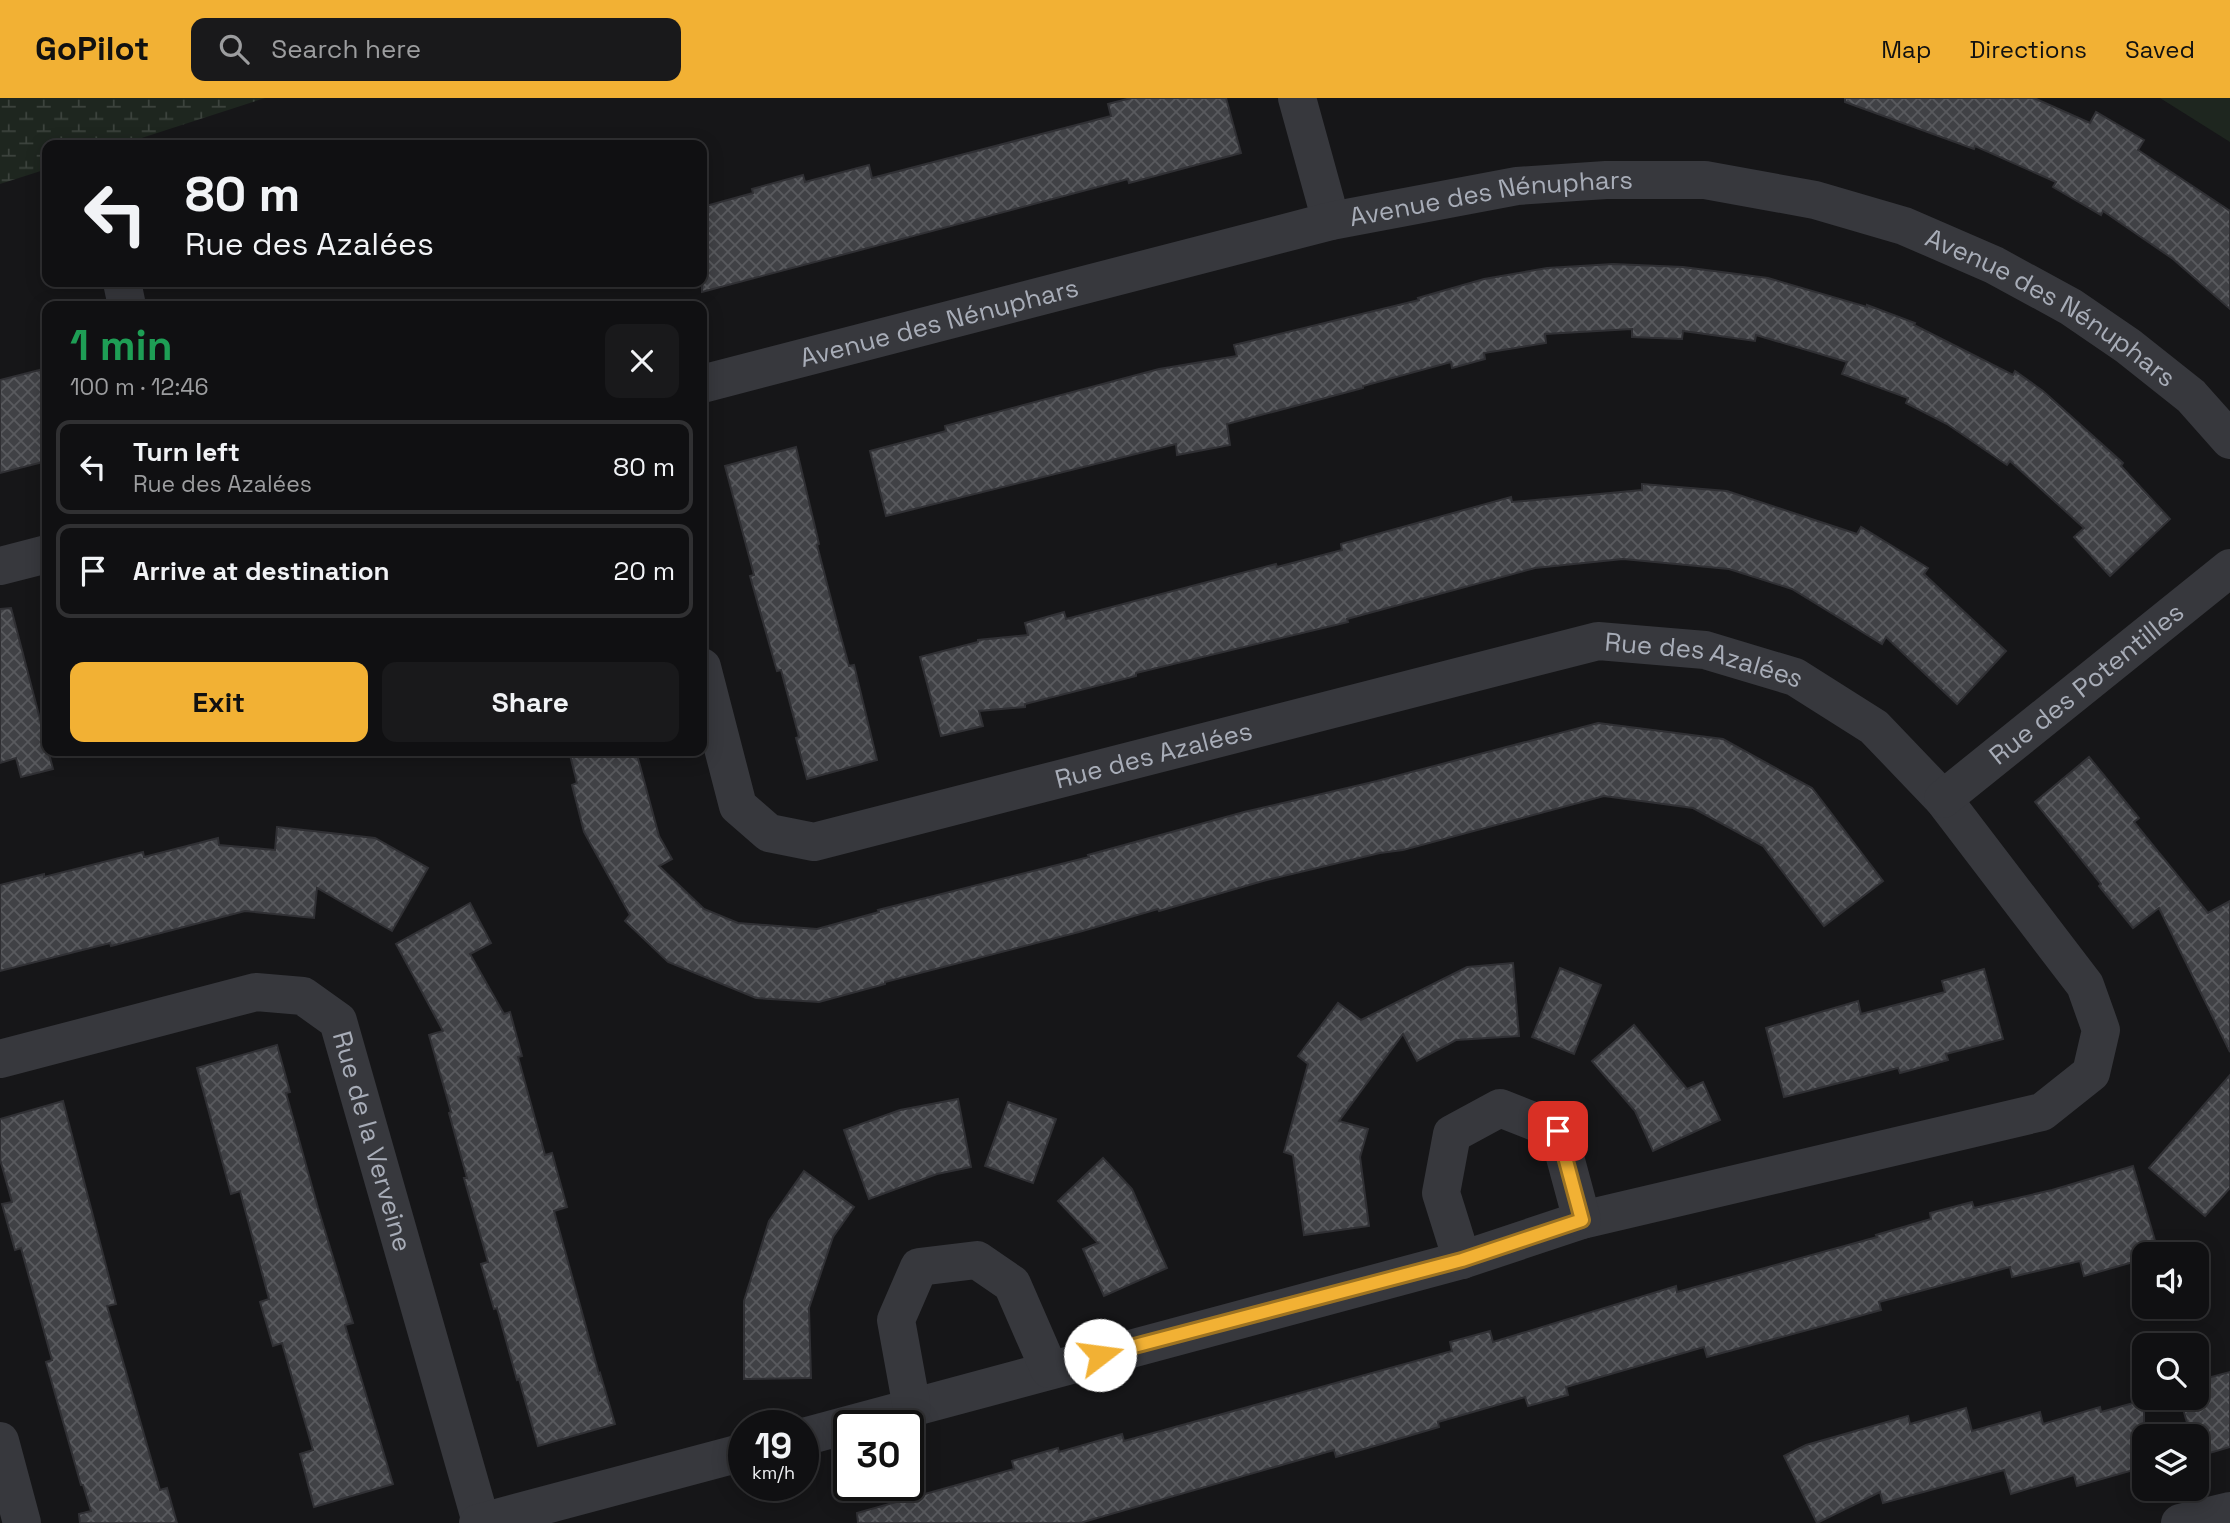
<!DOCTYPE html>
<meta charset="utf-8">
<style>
:root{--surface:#101012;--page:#19191b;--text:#f1f3f6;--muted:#9c9d9f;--line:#303032;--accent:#f2b134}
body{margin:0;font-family:"Space Grotesk",sans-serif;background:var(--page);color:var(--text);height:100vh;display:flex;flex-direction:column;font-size:26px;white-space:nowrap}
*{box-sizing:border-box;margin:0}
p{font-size:23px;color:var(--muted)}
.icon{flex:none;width:38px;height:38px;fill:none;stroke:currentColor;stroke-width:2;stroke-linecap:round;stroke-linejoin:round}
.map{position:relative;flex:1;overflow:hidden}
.side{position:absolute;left:42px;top:203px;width:665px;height:455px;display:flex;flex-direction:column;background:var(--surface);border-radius:14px;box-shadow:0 4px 18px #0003,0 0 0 2px var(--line)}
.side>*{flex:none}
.top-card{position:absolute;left:42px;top:42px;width:665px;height:147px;border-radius:14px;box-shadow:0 4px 18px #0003,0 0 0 2px var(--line);background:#101012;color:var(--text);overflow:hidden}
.tools{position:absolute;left:2132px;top:1144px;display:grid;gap:14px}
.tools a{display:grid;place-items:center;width:77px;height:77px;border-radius:14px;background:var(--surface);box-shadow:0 4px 18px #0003,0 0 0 2px var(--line);font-size:35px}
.speed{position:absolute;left:728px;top:1312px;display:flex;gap:14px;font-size:35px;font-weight:700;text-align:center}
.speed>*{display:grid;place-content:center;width:91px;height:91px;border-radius:50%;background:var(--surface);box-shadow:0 4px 18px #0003,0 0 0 2px var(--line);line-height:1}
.speed small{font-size:18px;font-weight:400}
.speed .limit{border:4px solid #111;border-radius:10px;background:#fff;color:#111}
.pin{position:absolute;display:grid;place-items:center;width:60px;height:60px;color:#fff;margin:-30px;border-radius:14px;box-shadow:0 4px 10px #0006}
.me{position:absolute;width:77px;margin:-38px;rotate:75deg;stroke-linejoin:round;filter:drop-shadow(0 0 5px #0008)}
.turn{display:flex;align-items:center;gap:24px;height:147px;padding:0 28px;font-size:32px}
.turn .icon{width:91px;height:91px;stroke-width:2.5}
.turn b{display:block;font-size:49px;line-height:60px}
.round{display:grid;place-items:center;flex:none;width:74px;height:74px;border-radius:14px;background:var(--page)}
.head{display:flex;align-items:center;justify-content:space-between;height:119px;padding:0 28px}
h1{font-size:42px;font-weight:600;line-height:52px;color:#1e9e55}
.cta{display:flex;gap:14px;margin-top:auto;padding:14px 28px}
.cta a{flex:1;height:80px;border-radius:14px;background:var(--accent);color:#111;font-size:28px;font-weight:600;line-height:80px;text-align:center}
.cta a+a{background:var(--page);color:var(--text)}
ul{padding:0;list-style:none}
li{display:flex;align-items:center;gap:21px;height:94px;margin:0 14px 10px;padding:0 14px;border:4px solid var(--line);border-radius:14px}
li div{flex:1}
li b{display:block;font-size:26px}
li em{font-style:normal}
header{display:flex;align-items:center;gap:42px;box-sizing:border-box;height:98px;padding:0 35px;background:var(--accent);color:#111}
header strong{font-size:33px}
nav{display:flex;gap:38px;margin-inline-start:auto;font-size:24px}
.search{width:490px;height:63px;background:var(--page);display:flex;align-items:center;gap:18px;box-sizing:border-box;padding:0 24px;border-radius:14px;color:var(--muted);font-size:26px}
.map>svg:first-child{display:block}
.wetland{fill:url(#wetland-marsh)}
.park{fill:#1e261f}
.building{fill:url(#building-cross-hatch);stroke:#303034;stroke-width:2}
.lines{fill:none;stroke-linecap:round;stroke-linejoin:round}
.street{stroke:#37383d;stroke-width:38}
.route-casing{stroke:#9d7322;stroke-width:18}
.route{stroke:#f2b134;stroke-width:12}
.labels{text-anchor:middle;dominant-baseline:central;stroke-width:5;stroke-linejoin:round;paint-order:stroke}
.street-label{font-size:26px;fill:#a8adb8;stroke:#111113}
</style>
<header>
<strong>GoPilot</strong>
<div class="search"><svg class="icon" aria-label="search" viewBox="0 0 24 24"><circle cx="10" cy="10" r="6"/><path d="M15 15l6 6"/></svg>Search here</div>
<nav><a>Map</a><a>Directions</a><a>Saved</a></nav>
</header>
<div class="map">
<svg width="2230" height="1425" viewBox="0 0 2230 1425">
<defs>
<pattern id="wetland-marsh" width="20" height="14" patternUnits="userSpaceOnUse" patternTransform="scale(1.75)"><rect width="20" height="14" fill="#1e261f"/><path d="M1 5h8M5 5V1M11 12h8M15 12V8" fill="none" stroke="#3c433d"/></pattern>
<pattern id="building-cross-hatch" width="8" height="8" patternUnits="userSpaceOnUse" patternTransform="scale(1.75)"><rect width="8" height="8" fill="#404145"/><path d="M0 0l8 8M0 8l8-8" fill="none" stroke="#595a5e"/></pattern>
</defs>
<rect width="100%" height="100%" fill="#161618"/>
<polygon class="wetland" points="0,0 265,0 120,47 47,47 47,71 0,86"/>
<polygon class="park" points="2160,0 2230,0 2230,44"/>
<g class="building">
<polygon points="1131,0 1226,0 1241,55 1129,85 1128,81 702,194 702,109 753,95 752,91 803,77 805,84 869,67 872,80 1111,18 1108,6"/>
<polygon points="1845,0 2034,0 2090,25 2096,14 2144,42 2138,52 2230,113 2230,211 2173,161 2103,113 2101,117 2053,89 2056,84 1975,48 1974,51 1845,4"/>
<polygon points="1613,166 1683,169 1768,180 1867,209 1867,207 1915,225 1914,227 2013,277 2015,273 2043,293 2123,365 2121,368 2170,421 2110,478 2074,439 2084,430 2010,363 2007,367 1947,326 1906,305 1908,300 1842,276 1847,264 1756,237 1755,243 1683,233 1682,241 1632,239 1632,231 1545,236 1546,245 1484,255 1485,261 1452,270 1451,264 1363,288 1363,290 1227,326 1230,347 1177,357 1176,346 886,418 870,353 946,333 945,328 1159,271 1237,258 1234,247 1419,202 1418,200 1484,181 1547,170"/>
<polygon points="47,270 47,363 0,375 0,282"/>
<polygon points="796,349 819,446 817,447 839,532 849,568 854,567 877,662 807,681 796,640 799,639 781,572 777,573 750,478 754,477 725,368"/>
<polygon points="1642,386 1727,393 1857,436 1861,429 1928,470 1924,476 2006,553 1957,606 1886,539 1882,546 1792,491 1729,471 1623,461 1535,470 1347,521 1348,524 1136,575 1136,578 1025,606 1025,609 979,613 983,628 941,638 920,559 978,544 978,542 1028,537 1025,525 1064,514 1066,521 1276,466 1277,469 1342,452 1341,446 1511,399 1512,404 1642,392"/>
<polygon points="11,510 53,671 21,679 16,660 0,665 0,511"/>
<polygon points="1598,625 1723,641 1812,690 1883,783 1824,828 1763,748 1693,710 1604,698 1403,752 1380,755 1263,783 1159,813 1158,811 1079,834 885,884 885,886 819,904 756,900 668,864 625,823 630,817 584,734 572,687 577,685 569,653 636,653 659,738 672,761 659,768 704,811 738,825 817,831 879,814 878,812 1089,759 1088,757 1244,714 1377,683"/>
<polygon points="2089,659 2139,720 2134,724 2208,815 2230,803 2230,954 2159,810 2133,830 2099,788 2101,786 2035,704"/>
<polygon points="277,729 375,740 428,770 392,833 317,790 314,820 245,813 111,848 110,845 0,873 0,787 44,776 44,779 143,754 144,759 218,740 219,747 275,752"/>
<polygon points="470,805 491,845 470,856 504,916 510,914 522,958 518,959 545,1057 552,1055 567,1109 554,1113 599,1276 600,1275 615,1326 538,1348 519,1281 517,1282 497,1210 494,1211 481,1166 488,1164 464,1080 467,1080 449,1015 451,1014 429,937 443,933 396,846"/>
<polygon points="1513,865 1519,938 1456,942 1417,963 1403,936 1339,1023 1368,1031 1360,1059 1369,1128 1304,1137 1293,1057 1284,1054 1308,966 1298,958 1338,905 1361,922 1467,869"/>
<polygon points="1560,870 1601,887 1574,956 1532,939"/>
<polygon points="1984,871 2003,941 1946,956 1948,962 1900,975 1898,970 1784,999 1766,930 1858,903 1861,916 1945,894 1942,883"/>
<polygon points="1634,927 1687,991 1703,984 1720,1022 1653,1053 1635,1013 1592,963"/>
<polygon points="277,947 290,994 286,995 318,1110 353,1225 345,1227 393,1386 314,1409 300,1356 313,1352 282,1245 273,1248 260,1204 269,1201 240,1093 231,1096 197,970"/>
<polygon points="2230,977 2230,1090 2205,1118 2149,1070"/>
<polygon points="958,1001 971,1069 937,1076 869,1101 844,1032 900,1012"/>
<polygon points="63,1003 116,1206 107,1208 160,1392 167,1390 177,1425 80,1425 79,1416 91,1413 83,1387 81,1387 46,1264 52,1262 21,1150 15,1152 2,1106 12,1104 0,1061 0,1021"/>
<polygon points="1008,1004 1056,1021 1033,1085 985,1068"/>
<polygon points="1103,1060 1132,1091 1167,1170 1104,1198 1083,1151 1098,1145 1058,1103"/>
<polygon points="2133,1068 2159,1156 2144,1157 2144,1161 2084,1178 2080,1163 2012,1179 2010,1169 1879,1204 1881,1212 1841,1223 1707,1259 1704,1249 1566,1289 1568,1297 1528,1308 1525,1299 1438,1324 1439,1329 1378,1347 1336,1359 1334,1352 1080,1425 858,1425 857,1415 1014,1371 1012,1363 1058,1350 1059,1354 1122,1336 1124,1343 1452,1253 1450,1244 1490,1233 1493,1244 1676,1188 1677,1194 1877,1139 1876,1137 1931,1121 1930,1115 1972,1104 1974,1110 2052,1092"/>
<polygon points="804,1073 854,1109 833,1139 809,1210 811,1280 744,1281 744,1203 769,1123"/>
<polygon points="2230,1274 2230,1349 2196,1359 2196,1339 2191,1339 2180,1300 2196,1300 2196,1283"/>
<polygon points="2144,1302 2144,1369 2077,1388 2074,1377 2011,1396 2004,1372 1883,1405 1880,1394 1817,1425 1784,1358 1806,1347 1908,1318 1910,1326 1966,1310 1972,1333 2040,1314 2043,1326 2100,1309 2101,1314"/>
</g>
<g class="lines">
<g class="street">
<polyline points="1297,0 1331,123"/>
<polyline points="122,184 127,208"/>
<path id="s1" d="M702,286l629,-163 186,-35 89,-6h99l110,20 89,26 90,39 77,42 57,39 63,50 39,44"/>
<polyline points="0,468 47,456"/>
<path id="s2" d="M702,569l36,139 31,27 45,9 784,-201 107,9 90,27 79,50 69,72 142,186 16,45 -10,43 -49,39 -460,108 -120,40 -659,177"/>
<path id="s3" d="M1943,701l287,-231"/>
<path id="s4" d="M0,961l256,-67 47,4 35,25 143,501"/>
<polyline points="1462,1162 1441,1095 1452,1036 1500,1010 1558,1033 1582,1122"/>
<polyline points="912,1310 896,1222 919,1169 977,1162 1012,1186 1049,1271"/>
<polyline points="0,1343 22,1425"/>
<polyline points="478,1425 744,1354"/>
<polyline points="2180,1425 2230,1413"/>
</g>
</g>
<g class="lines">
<g class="route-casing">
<polyline id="route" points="1100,1257 1462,1162 1582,1122 1558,1033"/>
</g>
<use href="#route" class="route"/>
</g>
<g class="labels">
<g class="street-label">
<text stroke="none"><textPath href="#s1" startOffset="812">Avenue des Nénuphars</textPath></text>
<text stroke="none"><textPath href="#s1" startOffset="1400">Avenue des Nénuphars</textPath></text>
<text stroke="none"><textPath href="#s1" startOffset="245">Avenue des Nénuphars</textPath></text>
<text stroke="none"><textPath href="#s2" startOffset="1148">Rue des Azalées</textPath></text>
<text stroke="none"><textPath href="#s3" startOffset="184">Rue des Potentilles</textPath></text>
<text stroke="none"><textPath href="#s2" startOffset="581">Rue des Azalées</textPath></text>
<text stroke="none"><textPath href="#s4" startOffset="480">Rue de la Verveine</textPath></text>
</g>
</g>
</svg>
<div class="tools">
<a><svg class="icon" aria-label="sound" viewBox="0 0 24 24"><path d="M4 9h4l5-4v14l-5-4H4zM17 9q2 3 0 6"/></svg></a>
<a><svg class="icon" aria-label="search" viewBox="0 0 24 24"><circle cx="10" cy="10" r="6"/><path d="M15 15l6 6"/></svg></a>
<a><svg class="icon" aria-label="layers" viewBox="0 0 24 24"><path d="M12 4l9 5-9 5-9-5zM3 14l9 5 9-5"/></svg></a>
</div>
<div class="speed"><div>19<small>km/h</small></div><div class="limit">30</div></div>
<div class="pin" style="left:1558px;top:1033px;background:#d93025"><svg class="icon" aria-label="arrive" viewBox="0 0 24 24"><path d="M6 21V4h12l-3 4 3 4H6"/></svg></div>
<svg class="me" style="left:1100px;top:1257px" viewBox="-20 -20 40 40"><circle r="19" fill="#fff"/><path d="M0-13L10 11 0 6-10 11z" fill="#f2b134"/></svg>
<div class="top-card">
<div class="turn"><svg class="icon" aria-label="left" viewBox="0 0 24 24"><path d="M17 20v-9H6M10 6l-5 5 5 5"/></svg><div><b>80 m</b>Rue des Azalées</div></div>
</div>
<section class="side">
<div class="head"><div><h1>1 min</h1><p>100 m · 12:46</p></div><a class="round"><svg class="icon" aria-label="close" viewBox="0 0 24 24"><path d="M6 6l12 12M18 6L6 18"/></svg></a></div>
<ul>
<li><svg class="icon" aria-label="left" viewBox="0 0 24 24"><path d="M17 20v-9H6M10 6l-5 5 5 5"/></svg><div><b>Turn left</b><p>Rue des Azalées</p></div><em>80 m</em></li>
<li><svg class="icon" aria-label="arrive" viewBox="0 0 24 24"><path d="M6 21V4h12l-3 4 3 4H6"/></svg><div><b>Arrive at destination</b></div><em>20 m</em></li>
</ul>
<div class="cta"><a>Exit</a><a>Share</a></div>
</section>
</div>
